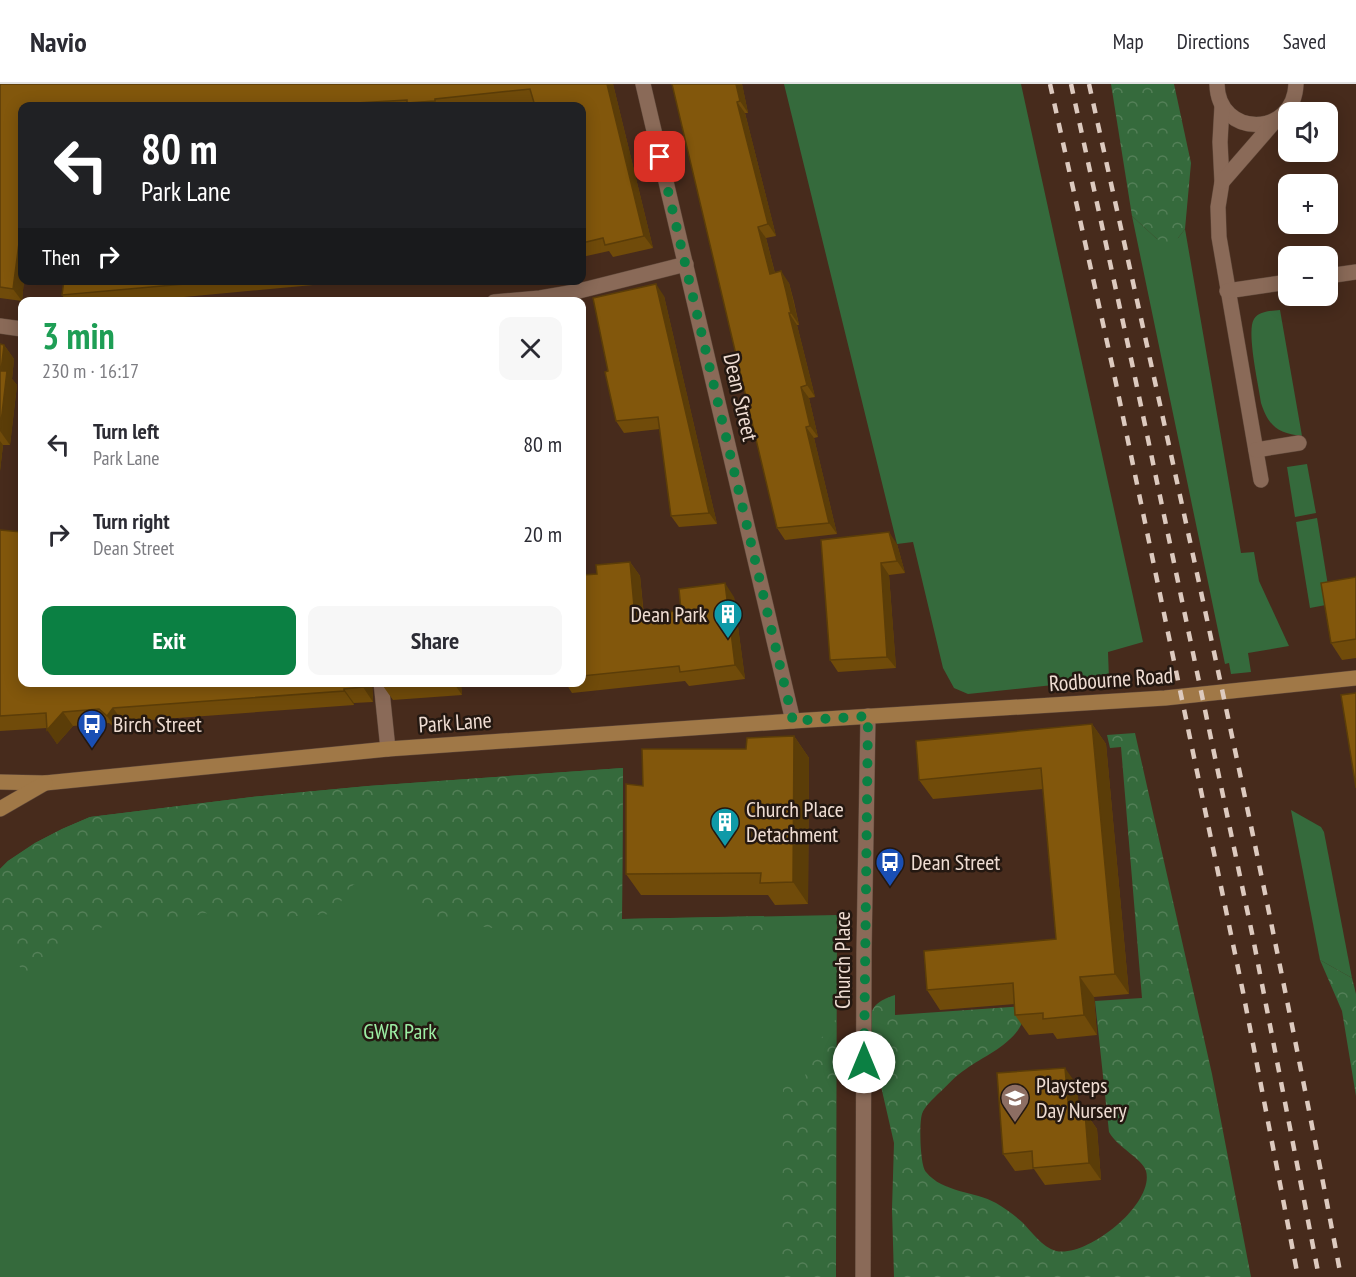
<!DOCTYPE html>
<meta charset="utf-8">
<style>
:root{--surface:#fff;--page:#f7f7f7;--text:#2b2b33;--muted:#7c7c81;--line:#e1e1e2;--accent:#0b8043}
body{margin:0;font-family:"PT Sans Narrow",sans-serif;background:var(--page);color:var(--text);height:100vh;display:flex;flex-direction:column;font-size:22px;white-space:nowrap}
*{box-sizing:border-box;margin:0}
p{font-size:20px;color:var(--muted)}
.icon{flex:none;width:33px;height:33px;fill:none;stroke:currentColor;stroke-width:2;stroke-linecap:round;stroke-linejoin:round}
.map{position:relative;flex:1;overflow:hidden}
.side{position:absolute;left:18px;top:213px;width:568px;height:390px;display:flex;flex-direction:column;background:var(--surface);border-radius:12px;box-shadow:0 3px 15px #0003}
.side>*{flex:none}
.top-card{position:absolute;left:18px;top:18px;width:568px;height:183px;border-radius:12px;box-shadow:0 3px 15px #0003;background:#202124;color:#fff;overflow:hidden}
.controls{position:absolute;left:1278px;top:18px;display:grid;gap:12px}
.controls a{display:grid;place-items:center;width:60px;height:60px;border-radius:12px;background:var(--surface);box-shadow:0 3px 15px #0003;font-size:30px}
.pin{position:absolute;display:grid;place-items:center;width:51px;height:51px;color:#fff;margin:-26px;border-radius:12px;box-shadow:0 3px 9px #0006}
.me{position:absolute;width:66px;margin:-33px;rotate:0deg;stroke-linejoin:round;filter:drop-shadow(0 0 4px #0008)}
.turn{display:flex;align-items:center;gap:21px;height:126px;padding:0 24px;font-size:27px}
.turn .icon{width:78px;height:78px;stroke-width:2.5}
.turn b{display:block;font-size:42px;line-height:51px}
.then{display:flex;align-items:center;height:57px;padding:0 24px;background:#0003;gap:12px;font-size:22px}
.round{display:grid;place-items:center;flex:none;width:63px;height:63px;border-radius:12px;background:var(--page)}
.headline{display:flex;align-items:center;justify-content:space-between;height:102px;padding:0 24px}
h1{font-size:36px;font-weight:800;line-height:45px;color:#1e9e55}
.action{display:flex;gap:12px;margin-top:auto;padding:12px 24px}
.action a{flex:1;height:69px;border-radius:12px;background:var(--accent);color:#fff;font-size:24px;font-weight:800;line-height:69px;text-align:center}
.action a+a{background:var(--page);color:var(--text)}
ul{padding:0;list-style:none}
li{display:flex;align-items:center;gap:18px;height:90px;padding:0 24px}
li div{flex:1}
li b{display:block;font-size:22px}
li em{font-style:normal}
header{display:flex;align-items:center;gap:36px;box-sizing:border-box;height:84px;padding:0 30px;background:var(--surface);border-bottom:2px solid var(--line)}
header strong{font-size:28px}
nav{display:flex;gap:33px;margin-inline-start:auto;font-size:21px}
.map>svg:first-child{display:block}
.green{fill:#356a3c}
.forest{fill:url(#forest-crowns)}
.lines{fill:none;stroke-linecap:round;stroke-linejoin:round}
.minor-casing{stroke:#5f483a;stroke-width:16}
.secondary-casing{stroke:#5f483a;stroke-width:16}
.minor{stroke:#8a6a58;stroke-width:15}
.secondary{stroke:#a07847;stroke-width:15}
.rail{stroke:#ddcabf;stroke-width:4.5;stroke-dasharray:10 10;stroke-linecap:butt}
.wall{fill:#704b0a}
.shaded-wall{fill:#5b3d08}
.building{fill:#82570c;stroke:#5b3d08;stroke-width:1.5}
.route{stroke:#0b8043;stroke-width:10;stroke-dasharray:0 18}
.labels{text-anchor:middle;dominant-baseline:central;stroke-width:5;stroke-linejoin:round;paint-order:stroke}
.street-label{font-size:22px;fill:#efddd3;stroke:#241811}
.poi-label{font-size:22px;fill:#efddd3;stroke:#241811;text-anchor:start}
.park-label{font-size:22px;fill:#9ceea3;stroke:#241811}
</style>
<header>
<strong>Navio</strong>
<nav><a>Map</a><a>Directions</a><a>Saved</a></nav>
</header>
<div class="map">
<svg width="1356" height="1193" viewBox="0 0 1356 1193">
<defs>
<pattern id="forest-crowns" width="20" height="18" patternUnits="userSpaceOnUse" patternTransform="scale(1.5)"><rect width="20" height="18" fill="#356a3c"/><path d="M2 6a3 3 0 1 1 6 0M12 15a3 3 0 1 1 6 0" fill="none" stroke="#537f57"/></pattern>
</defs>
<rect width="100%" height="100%" fill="#472b1c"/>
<g class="green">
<polygon points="784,0 1021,0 1143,558 1108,568 1109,595 968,610 954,604 943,584 913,458 897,460"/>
<polygon points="1132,132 1157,155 1178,154 1185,145 1241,469 1254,468 1259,497 1289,562 1248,569 1251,588 1231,590 1229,579 1225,580"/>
<path d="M1280,226l22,126c-24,-3 -33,-9 -41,-33 -2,-16 -15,-72 -7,-84 5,-8 17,-8 26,-9z"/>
<polygon points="1307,380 1316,429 1295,433 1287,383"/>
<polygon points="1317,434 1331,520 1310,524 1296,438"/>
<polygon points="623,684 622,835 837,831 836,1193 0,1193 0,785 8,777 35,759 62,745 90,733 252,713 368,702"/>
<polygon points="1291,726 1321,743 1324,748 1352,894 1320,876"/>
</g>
<g class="forest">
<polygon points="1111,0 1174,0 1191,79 1185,145 1178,154 1168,160 1157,155 1132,132"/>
<path d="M1135,649l77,341 39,203h-357l-2,-68 2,-66 -25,-109c1,-24 2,-31 26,-39v20l132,-9c-1,5 -2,12 -5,17 -10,22 -38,33 -56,46 -10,6 -18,16 -27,24 -5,5 -15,14 -17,21 -3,9 -2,52 4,58 17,21 49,19 70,31 9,5 18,12 26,19 10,10 20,25 34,29 31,7 99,-47 90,-80 -4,-13 -28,-23 -37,-39l-14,-131 47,-3 -21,-251 -11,1 -3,-13z"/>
<path d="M623,684l-1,151 142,-3v19c-80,0 -164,4 -243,-4 -32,-2 -64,-9 -95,-14l-18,-25 -26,-15 -29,8 -21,29 -100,6 -27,-7 -16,5 -65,2 -51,17 -25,17 -19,31 -14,-28 -15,-23v-65l8,-8 27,-18 27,-14 28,-12 162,-20 116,-11z"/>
<polygon points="1320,876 1352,894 1356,910 1356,1012 1342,927"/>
<polygon points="836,935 836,1193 782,1193 783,999 805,1000 806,974"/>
</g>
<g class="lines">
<g class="minor-casing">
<g id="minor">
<polyline points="643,0 793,637"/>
<path d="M1217,0c1,54 77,54 79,0"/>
<polyline points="1222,22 1220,58 1222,98 1218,123 1219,153 1261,396"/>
<polyline points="1222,98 1275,37"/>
<polyline points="1328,192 1356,188"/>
<polyline points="1227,207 1288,198"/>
<polyline points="494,218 540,214 575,208 686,180"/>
<polyline points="0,242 22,245"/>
<polyline points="1256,366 1299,359"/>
<polyline points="381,598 388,665"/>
<polyline points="863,1193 864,868 868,632"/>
</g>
</g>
<g class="secondary-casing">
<g id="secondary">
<polyline points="0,698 45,699 388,665 793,637 1165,614 1356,594"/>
<polyline points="0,725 45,699"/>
</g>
</g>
<use href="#minor" class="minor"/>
<use href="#secondary" class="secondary"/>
<g class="rail">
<polyline points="1050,0 1113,285 1243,908 1298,1193"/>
<polyline points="1071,0 1133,284 1253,854 1319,1193"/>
<path d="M1089,0c88,397 177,793 252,1193"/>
</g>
</g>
<g class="wall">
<polygon points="0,0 613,0 653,164 613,173 609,167 582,173 582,22 534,18 487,22 22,22 22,196 24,196 22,217 0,214"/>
<polygon points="672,0 742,0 748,29 745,29 776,152 766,154 775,189 789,199 794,218 799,241 797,241 815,313 809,314 818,353 814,354 837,450 785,456 777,444"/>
<polygon points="64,196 367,196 131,218 67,218 62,211"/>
<polygon points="664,212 717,440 679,443 671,432 660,345 624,349 616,337 608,287"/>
<polygon points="0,260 4,261 14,275 12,295 17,301 10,361 3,361 0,387"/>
<polygon points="0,446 22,598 372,598 373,618 354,619 354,621 123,638 117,646 109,639 73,642 57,660 47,644 0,647"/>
<polygon points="821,456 897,460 905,489 889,491 896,584 838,588 830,576"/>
<polygon points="630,478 640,492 644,532 681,526 734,513 745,595 689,602 685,597 572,609 565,598 582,598 582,491 597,490"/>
<polygon points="1356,493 1356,574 1342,576 1331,559"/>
<polygon points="382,598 481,598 461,601 462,611 393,616 383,602"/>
<polygon points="1092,640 1106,660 1129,910 1094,913 1097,951 1057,955 1053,949 1029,951 1015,931 1015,920 940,926 927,906 1056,855 1043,705 933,715 919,696"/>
<polygon points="794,652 809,674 808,820 775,821 768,811 641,811 626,790 643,702 746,665"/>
<polygon points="1077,1001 1079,1028 1085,1028 1097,1045 1101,1096 1045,1101 1034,1085 1015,1087 1003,1070"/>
</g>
<g class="shaded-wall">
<polygon points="607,0 613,0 653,164 644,152"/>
<polygon points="736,0 742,0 748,29 740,17"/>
<polygon points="737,18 745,29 776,152 768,140"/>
<polygon points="22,136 22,196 24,196 22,217 13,205"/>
<polygon points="758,143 766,154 778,202 770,190"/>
<polygon points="781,187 789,199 799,241 791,229"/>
<polygon points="656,200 664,212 717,440 709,429"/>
<polygon points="789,229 797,241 815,313 807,301"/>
<polygon points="4,261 14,275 12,295 17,301 10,361 0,347 1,287"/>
<polygon points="801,303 809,314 818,353 810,342"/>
<polygon points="806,343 814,354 837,450 829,439"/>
<polygon points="0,357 3,361 0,387"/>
<polygon points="889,448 897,460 905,489 897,477"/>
<polygon points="630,478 640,492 645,547 635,533"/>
<polygon points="881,479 889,491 896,584 887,573"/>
<polygon points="725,499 734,513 745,595 735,581"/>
<polygon points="363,598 372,598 373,618 363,603"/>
<polygon points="453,598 459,598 461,601 462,611"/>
<polygon points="344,605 354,619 354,621 344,607"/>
<polygon points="113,624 123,638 117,646 107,632"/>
<polygon points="63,628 73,642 57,660 47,646"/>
<polygon points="1092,640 1106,660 1129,910 1115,890"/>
<polygon points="794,652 809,674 808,820 793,798"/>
<polygon points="1080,893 1094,913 1097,951 1084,931"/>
<polygon points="1065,984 1077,1001 1081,1046 1069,1029"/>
<polygon points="1085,1028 1097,1045 1101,1096 1089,1079"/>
</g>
<g class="building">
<polygon points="0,0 607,0 644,152 605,161 603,154 582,159 582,22 535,22 530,5 435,15 435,17 407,19 407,16 357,19 357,22 22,22 22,136 13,205 0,203"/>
<polygon points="672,0 736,0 740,17 737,18 768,140 758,143 770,190 781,187 786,207 791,229 789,229 807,301 801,303 810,342 806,343 829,439 777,444"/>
<polygon points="64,196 229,196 62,211"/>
<polygon points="656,200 709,429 671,432 658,333 616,337 605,288 608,287 593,214"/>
<polygon points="0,260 4,261 1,287 7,287 0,347"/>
<polygon points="0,446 22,448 22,598 363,598 363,603 344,605 344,607 113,624 107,632 99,625 63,628 47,646 46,629 0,632"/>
<polygon points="889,448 897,477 881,479 887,573 830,576 821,456"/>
<polygon points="630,478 635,533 681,526 679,505 725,499 735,581 680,588 679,582 582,592 582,491 597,490 596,481"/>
<polygon points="1356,493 1356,555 1331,559 1321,499"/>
<polygon points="382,598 432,598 383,602"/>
<polygon points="1356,609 1356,704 1341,611"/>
<polygon points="1092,640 1115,890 1080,893 1084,931 1043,935 1043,929 1015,931 1013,899 927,906 924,867 1056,855 1041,684 919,696 916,657"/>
<polygon points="794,652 793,798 760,799 761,789 626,790 626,700 643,702 642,665 746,665 747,654"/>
<polygon points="1065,984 1069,1029 1085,1028 1089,1079 1033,1084 1032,1067 1003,1070 997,989"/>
</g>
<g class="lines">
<polyline class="route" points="660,73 793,637 868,632 864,978"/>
</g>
<defs>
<g id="building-pin" transform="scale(1.5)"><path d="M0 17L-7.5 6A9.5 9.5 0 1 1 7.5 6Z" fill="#0f9aa8" stroke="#241811"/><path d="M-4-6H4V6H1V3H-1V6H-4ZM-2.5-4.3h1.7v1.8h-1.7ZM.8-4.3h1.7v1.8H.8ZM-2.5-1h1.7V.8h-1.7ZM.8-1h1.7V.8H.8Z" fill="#fff"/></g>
<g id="bus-pin" transform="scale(1.5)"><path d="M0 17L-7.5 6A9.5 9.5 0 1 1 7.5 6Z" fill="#1a4fb4" stroke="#241811"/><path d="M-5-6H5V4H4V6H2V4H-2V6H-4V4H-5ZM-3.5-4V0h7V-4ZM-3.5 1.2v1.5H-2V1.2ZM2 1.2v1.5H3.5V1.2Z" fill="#fff"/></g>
<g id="school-pin" transform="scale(1.5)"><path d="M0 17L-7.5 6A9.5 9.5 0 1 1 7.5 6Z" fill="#8d6e63" stroke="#241811"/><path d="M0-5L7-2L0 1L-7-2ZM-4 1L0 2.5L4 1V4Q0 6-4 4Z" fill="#fff"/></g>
</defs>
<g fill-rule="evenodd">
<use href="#building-pin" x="728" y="530"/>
<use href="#bus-pin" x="92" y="640"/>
<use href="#building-pin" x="725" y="738"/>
<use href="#bus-pin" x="890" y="778"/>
<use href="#school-pin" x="1015" y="1014"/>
</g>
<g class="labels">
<g class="street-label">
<text transform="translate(741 313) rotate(77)">Dean Street</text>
<text transform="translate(1111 595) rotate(-4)">Rodbourne Road</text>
<text transform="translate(455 638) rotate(-4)">Park Lane</text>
<text transform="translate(842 876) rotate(-90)">Church Place</text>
</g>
<g class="poi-label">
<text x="707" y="530" text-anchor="end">Dean Park</text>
<text x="113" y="640">Birch Street</text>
<text x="746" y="725">Church Place<tspan x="746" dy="25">Detachment</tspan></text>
<text x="911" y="778">Dean Street</text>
<text x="1036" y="1001">Playsteps<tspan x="1036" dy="25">Day Nursery</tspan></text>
</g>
<g class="park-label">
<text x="400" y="947">GWR Park</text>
</g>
</g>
</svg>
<div class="controls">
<a><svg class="icon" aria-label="sound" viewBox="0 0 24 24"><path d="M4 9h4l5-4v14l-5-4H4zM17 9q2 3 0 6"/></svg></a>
<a>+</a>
<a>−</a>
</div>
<div class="pin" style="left:660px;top:73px;background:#d93025"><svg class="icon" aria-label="arrive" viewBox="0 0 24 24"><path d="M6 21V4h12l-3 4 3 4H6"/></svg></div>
<svg class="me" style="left:864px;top:978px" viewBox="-20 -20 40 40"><circle r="19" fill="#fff"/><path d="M0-13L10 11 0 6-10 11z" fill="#0b8043"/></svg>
<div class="top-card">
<div class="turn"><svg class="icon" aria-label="left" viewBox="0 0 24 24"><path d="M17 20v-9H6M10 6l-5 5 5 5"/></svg><div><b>80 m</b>Park Lane</div></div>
<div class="then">Then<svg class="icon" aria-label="right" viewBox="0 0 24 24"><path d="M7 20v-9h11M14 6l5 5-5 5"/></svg></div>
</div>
<section class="side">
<div class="headline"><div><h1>3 min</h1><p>230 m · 16:17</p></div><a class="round"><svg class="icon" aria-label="close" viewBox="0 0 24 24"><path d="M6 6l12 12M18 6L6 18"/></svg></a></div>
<ul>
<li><svg class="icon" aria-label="left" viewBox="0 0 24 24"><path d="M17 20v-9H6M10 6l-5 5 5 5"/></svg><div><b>Turn left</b><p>Park Lane</p></div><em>80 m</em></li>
<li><svg class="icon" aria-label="right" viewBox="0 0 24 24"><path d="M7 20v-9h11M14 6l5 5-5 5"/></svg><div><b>Turn right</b><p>Dean Street</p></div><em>20 m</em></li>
</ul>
<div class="action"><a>Exit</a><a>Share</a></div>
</section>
</div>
